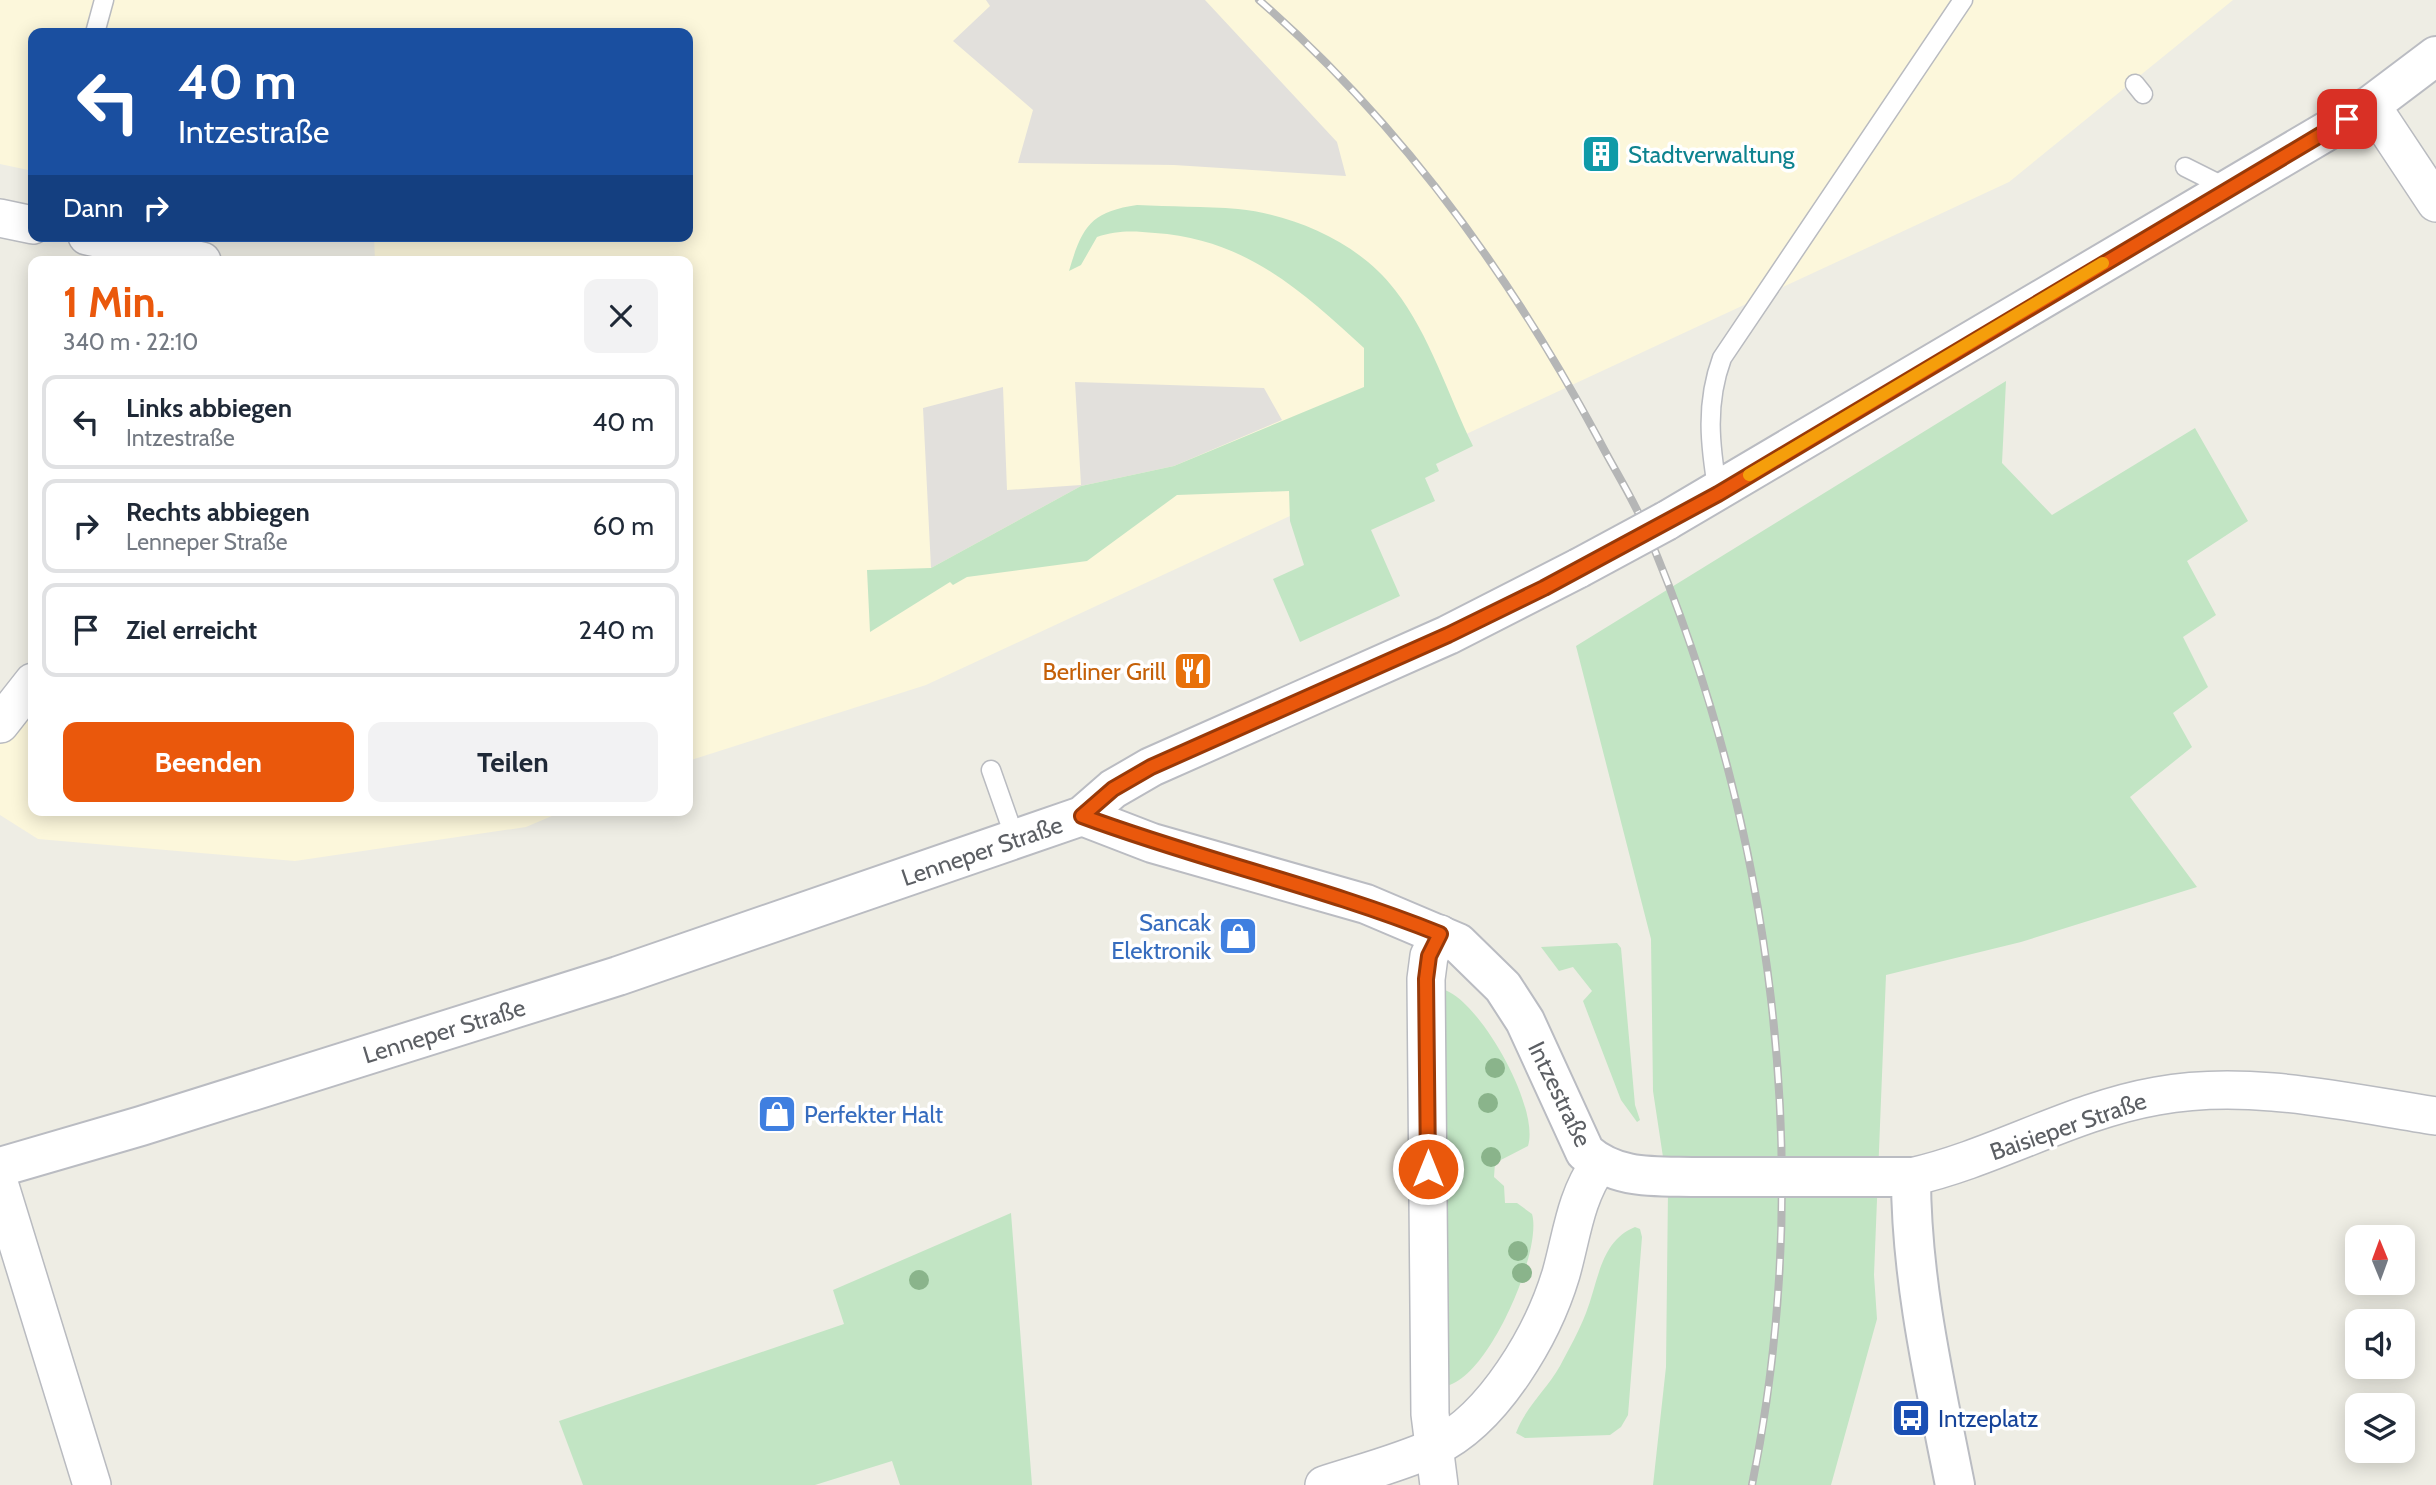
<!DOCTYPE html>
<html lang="de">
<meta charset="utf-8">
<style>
:root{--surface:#fff;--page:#f2f2f3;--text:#1f2937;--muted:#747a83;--line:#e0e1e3;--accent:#ea580c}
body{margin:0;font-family:Cabin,sans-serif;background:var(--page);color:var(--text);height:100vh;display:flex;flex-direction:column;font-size:26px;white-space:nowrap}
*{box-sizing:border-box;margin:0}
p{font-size:23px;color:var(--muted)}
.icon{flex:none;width:38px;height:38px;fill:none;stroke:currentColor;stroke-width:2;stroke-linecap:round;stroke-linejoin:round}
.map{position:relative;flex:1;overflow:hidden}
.details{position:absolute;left:28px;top:256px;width:665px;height:560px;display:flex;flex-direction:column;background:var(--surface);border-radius:14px;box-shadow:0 4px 18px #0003}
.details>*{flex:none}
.guide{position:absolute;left:28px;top:28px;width:665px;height:214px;border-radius:14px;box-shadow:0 4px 18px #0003;background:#1a4fa0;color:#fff;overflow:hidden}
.needle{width:46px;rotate:359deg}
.buttons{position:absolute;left:2345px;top:1225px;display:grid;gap:14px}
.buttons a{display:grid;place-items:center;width:70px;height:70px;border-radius:14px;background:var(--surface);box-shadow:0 4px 18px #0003;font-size:35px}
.pin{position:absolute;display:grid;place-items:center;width:60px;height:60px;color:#fff;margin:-30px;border-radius:14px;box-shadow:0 4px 10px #0006}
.me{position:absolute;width:77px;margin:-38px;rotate:0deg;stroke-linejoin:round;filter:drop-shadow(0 0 5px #0008)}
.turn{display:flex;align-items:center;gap:24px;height:147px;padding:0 35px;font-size:32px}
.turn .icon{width:91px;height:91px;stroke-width:2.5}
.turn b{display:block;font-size:49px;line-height:60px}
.then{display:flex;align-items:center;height:66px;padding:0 35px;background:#0003;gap:14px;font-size:26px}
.round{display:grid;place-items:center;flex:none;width:74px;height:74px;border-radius:14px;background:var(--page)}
.summary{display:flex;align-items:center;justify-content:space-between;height:119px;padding:0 35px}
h1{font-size:42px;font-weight:700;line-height:52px;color:var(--accent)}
.primary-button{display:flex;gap:14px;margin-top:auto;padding:14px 35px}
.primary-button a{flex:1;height:80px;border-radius:14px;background:var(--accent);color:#fff;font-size:28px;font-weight:700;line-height:80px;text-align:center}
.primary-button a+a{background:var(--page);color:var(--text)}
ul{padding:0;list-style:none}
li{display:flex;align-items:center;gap:21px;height:94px;margin:0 14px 10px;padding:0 21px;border:4px solid var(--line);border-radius:14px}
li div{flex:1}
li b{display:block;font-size:26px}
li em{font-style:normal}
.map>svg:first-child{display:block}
.commercial{fill:#fcf7db}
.industrial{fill:#e2e0dc}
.green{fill:#c2e5c4}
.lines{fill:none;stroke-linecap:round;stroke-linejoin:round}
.service-casing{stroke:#b9bbc0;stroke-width:21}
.minor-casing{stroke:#b9bbc0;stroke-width:40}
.secondary-casing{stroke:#babcc2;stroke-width:42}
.service{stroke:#fff;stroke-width:18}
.minor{stroke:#fff;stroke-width:37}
.secondary{stroke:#fff;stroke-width:38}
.rail-casing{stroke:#b5b6b6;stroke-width:8}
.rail{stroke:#fff;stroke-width:5;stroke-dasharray:16;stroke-linecap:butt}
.secondary-bridge-casing{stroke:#babcc2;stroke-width:42;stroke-linecap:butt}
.secondary-bridge{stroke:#fff;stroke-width:38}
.tree{fill:#8ab48b}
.route-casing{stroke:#983908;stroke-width:18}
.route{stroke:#ea580c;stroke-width:12}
.slow{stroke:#f59e0b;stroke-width:12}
.labels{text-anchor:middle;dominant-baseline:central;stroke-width:7;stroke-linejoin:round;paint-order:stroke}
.culture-label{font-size:24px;fill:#0d838f;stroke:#fff;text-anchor:start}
.food-label{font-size:24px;fill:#c56008;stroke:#fff;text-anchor:end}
.street-label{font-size:24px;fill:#5c5f64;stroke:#fff}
.shop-label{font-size:24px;fill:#366cbe;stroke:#fff;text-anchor:end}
.transit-label{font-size:24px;fill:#164399;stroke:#fff;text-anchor:start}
</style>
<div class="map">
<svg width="2436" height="1485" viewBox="0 0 2436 1485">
<rect width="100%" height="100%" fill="#eeede4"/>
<g class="commercial">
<polygon points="0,0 2233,0 2009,182 926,685 688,761 688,261 375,261 374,236 688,236 688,33 33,33 33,171 0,164"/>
<polygon points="33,702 33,810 566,810 526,827 295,861 38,839 0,815 0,741"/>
</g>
<g class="industrial">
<polygon points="986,0 1205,0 1337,142 1346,176 1174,165 1018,163 1033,110 953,41 990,6"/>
<polygon points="1075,382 1264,388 1282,420 1174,466 1081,486 931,568 923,408 1003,387 1007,490 1081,485"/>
</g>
<g class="green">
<path d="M1137,205c33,2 68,1 101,4 58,6 121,34 157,81 35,45 53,105 78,156l-37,18 3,7 -14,7 10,23 -64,29 29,66 -100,46 -27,-63 31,-14 -14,-44 -1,-30 -112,4 -90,66 -120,16 -14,8 -3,-3 -80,50 -3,-62 64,-2 150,-82 93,-20 190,-79v-39c-63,-58 -119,-109 -209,-115 -21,-2 -38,-3 -58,4l-16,28 -12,6c13,-44 21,-59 68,-66z"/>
<polygon points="2006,381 2002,463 2052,515 2195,428 2248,521 2187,561 2216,615 2183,637 2208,687 2173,713 2192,747 2130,797 2197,887 2021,942 1886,975 1874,1275 1877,1319 1831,1485 1653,1485 1666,1367 1668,1190 1653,1091 1651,939 1576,646"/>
<polygon points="1617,943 1621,948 1635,1105 1640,1120 1637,1122 1621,1100 1583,1001 1592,991 1573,967 1559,971 1541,947"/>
<path d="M1445,990c36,13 95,118 83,156l-33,17 -1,14 10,9 1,17h12l15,11c11,37 -45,167 -87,172z"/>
<polygon points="1011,1213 1032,1485 900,1485 892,1461 815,1485 583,1485 559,1421 844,1324 833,1290"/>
<path d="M1635,1227l5,2 2,8 -14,178 -7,12 -11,8 -85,3 -9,-5c9,-25 31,-44 44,-67 9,-17 19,-35 26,-53 12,-30 14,-72 49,-86z"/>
</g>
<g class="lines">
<g class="service-casing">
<g id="service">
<polyline points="95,33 104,0"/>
<polyline points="2135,84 2143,94"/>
<polyline points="2185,167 2227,188"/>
<path d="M1718,493c-8,-47 -13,-89 4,-135l241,-358"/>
<polyline points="991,770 1016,841"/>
</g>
</g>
<g class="minor-casing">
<g id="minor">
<polyline points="2371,105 2436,203"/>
<polyline points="0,218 33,225"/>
<polyline points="87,236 202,261"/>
<polyline points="0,724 33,682"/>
<path d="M1911,1177c84,-19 160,-66 246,-81 92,-17 188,6 279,20"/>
<polyline points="0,1186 92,1485"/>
<path d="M1324,1485c37,-12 76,-22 111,-38 59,-28 108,-113 126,-173 11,-39 14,-76 38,-110"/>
<polyline points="1439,1485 1430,1414 1426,979 1429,956 1440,934"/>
</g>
</g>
<g class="secondary-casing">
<g id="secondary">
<polyline points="1666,521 2371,105 2436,56"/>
<path d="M1082,816l70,27 214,61 92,39 45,44 22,34 60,131c32,28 69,24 110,25"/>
<polyline points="0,1167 141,1126 618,976 1082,816 1113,789 1151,767 1448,635 1579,568"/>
<path d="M1863,1177h48c0,103 24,207 44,308"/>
</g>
</g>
<use href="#service" class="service"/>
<use href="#minor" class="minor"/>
<use href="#secondary" class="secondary"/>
<g class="rail-casing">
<path id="rail" d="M1259,0c140,122 252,276 340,440 15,29 33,57 46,87 128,299 172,638 107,958"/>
</g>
<use href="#rail" class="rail"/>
<g class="secondary-bridge-casing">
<g id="secondary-bridge">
<polyline points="1579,568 1666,521"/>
<polyline points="1695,1177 1863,1177"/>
</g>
</g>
<use href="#secondary-bridge" class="secondary-bridge"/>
</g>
<g class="tree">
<circle cx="1495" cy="1068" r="10"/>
<circle cx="1488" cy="1103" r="10"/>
<circle cx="1491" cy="1157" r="10"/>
<circle cx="1518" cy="1251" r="10"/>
<circle cx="1522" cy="1273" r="10"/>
<circle cx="919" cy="1280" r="10"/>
</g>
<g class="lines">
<g class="route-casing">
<path id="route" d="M1428,1169l-2,-190 3,-23 11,-22c-117,-47 -240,-74 -358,-118l31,-27 38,-22 297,-132 96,-47 174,-94 629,-375"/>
</g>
<use href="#route" class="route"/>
<polyline class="slow" points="1749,475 2103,263"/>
</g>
<defs>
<g id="building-square" transform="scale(2.0125)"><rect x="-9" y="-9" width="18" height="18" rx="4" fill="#0f9aa8" stroke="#fff"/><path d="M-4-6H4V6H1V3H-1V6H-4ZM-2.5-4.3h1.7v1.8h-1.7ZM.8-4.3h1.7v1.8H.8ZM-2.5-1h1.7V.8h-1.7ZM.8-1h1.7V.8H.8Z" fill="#fff"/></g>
<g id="restaurant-square" transform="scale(2.0125)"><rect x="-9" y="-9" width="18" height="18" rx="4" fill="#e8710a" stroke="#fff"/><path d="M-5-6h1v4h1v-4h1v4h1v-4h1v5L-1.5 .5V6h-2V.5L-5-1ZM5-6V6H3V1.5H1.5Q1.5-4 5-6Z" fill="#fff"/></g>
<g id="shop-square" transform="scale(2.0125)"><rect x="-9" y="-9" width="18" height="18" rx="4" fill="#3f7fe0" stroke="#fff"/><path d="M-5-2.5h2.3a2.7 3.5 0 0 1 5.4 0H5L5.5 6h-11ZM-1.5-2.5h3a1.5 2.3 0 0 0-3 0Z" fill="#fff"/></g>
<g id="bus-square" transform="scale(2.0125)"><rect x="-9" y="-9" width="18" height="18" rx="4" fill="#1a4fb4" stroke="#fff"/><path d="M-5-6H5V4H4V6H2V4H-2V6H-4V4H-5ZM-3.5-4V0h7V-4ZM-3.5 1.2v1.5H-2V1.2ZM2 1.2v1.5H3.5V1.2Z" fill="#fff"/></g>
</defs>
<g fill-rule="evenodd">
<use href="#building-square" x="1601" y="154"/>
<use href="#restaurant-square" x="1193" y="671"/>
<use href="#shop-square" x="1238" y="936"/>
<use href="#shop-square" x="777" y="1114"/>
<use href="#bus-square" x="1911" y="1418"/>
</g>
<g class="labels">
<g class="culture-label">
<text x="1628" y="154">Stadtverwaltung</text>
</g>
<g class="food-label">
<text x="1166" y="671">Berliner Grill</text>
</g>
<g class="street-label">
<text transform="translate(982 851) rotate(-19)">Lenneper Straße</text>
<text transform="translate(444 1031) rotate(-17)">Lenneper Straße</text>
<text transform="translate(1560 1094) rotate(64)">Intzestraße</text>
<text transform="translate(2068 1126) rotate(-19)">Baisieper Straße</text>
</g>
<g class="shop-label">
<text x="1211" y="922">Sancak<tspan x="1211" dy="28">Elektronik</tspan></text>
<text x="804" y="1114" text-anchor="start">Perfekter Halt</text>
</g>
<g class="transit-label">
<text x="1938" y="1418">Intzeplatz</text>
</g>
</g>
</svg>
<div class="buttons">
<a><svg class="needle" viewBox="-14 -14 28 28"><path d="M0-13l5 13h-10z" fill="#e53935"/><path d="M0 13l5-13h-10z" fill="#747a83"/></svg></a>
<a><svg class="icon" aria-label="sound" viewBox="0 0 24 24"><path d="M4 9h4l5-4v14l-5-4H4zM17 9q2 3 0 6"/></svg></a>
<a><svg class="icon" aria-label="layers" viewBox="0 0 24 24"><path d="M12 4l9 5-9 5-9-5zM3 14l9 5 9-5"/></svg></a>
</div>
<div class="pin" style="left:2347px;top:119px;background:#d93025"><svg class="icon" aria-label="arrive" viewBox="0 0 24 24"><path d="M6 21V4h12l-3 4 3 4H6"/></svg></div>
<svg class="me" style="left:1428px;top:1169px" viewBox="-20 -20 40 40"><circle r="17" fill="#ea580c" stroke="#fff" stroke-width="3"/><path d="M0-11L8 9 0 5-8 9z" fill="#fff"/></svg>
<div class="guide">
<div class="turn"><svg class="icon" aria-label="left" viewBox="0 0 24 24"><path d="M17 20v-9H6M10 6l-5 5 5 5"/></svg><div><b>40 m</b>Intzestraße</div></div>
<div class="then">Dann<svg class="icon" aria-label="right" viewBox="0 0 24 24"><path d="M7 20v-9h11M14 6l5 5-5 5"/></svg></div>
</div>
<section class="details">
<div class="summary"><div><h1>1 Min.</h1><p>340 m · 22:10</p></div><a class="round"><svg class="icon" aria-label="close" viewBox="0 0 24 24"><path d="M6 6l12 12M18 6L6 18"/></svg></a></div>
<ul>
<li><svg class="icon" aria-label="left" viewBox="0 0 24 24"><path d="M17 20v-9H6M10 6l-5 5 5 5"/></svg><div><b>Links abbiegen</b><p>Intzestraße</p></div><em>40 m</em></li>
<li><svg class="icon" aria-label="right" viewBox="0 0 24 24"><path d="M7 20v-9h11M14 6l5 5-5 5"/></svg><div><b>Rechts abbiegen</b><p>Lenneper Straße</p></div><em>60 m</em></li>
<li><svg class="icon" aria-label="arrive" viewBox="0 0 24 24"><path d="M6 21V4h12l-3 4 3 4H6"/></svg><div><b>Ziel erreicht</b></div><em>240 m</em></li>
</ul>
<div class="primary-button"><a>Beenden</a><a>Teilen</a></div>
</section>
</div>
